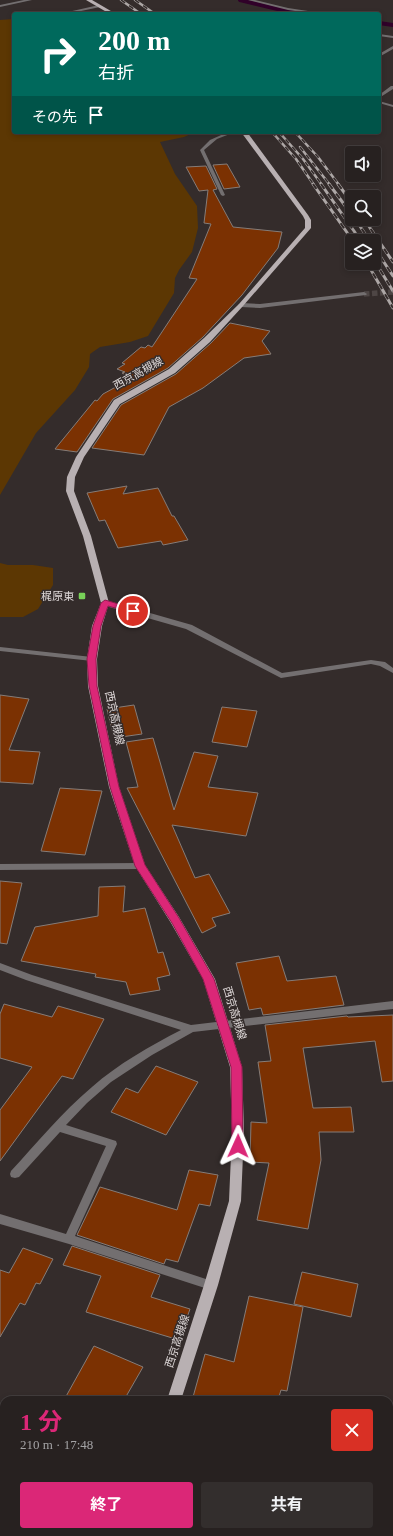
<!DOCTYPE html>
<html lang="ja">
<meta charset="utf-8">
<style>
:root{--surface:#272120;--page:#332e2d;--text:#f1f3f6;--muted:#a4a3a5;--line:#433e3e;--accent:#db2777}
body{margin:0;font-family:"Times New Roman","Noto Sans JP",serif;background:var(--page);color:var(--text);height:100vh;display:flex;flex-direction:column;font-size:15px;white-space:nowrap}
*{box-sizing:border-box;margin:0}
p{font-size:13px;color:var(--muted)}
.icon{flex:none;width:22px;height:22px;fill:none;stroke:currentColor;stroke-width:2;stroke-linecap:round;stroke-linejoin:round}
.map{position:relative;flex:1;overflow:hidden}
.drawer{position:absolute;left:0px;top:1396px;width:393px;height:140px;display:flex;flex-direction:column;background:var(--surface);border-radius:12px 12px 0 0;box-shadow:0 2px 6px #0003,0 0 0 1px var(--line)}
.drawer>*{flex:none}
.banner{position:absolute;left:12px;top:12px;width:369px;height:122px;border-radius:4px;box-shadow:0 2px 6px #0003,0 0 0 1px var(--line);background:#00695c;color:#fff;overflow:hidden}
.fabs{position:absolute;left:345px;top:146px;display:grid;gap:8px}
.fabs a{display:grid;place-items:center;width:36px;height:36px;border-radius:4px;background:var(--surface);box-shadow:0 2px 6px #0003,0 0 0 1px var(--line);font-size:20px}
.pin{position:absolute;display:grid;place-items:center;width:34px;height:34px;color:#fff;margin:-17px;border:2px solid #fff;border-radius:50%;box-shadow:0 1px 4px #0007}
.me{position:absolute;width:44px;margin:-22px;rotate:1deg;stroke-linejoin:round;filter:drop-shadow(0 0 3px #0008)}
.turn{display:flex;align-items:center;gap:14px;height:84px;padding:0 20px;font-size:18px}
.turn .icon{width:52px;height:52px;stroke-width:2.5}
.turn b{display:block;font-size:28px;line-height:34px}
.then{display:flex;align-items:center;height:38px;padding:0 20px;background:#0003;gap:8px;font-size:15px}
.round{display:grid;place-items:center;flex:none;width:42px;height:42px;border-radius:4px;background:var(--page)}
.overview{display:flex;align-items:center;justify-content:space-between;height:68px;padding:0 20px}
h1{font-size:24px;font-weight:700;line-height:30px;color:var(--accent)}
.primary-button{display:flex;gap:8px;margin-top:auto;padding:8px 20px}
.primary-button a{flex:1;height:46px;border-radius:4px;background:var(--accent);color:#fff;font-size:16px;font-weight:700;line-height:46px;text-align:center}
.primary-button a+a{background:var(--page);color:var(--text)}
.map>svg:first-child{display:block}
.green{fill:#5c3703}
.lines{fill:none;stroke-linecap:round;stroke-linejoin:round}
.stream{stroke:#300129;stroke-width:4}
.building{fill:#7b3102;stroke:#857c78}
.street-tunnel{stroke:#4e4645;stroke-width:5.5;stroke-dasharray:5.5 2.5;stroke-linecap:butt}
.street{fill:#736f70;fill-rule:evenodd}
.primary{fill:#b8b0b2;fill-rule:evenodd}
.rail-far1-casing{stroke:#ada7a6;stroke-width:2.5}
.rail-casing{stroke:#ada7a6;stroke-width:3}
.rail-far1{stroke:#342c2b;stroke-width:1.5;stroke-dasharray:5;stroke-linecap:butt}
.rail{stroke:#342c2b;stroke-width:2;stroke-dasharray:6;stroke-linecap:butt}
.route{fill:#db2777;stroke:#8e194d}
.poi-dot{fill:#78d158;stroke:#342c2b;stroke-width:1.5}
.labels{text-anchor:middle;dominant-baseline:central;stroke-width:3;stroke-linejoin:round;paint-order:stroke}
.street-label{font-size:11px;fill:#ded8d8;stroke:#342c2b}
.poi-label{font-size:11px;fill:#ded8d8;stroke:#342c2b;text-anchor:end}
</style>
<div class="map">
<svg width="393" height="1536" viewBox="0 0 393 1536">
<rect width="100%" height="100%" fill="#342c2b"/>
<g class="green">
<polygon points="14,19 14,132 195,132 184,137 160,142 175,174 197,206 198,228 192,252 179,270 175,278 174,293 148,336 130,342 100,347 90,354 89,367 75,390 36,433 0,495 0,20"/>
<polygon points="0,563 8,565 33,565 53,568 53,585 38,609 23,617 0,617"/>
</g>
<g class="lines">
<g class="stream">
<polyline points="240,0 286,11 307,14"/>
<polyline points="379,23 393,25"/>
</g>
</g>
<g class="building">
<polygon points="227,164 240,187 224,189 213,165"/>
<polygon points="206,166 217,189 213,190 233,227 282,232 278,248 242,295 203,337 168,368 113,399 77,452 55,449 95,400 97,401 103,394 125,382 121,381 128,376 122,373 125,372 117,369 125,364 122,363 141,347 145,348 148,345 152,347 197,279 189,278 211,224 204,223 208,190 199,191 186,167"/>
<polygon points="230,323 270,331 262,341 271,354 244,358 203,388 169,407 144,455 92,448 121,405 176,374 211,343"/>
<polygon points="127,486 123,494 158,488 172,516 174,516 188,540 163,545 161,541 118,548 105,520 99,521 87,493"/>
<polygon points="0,695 29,699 9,750 40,752 33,784 0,782"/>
<polygon points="134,705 142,734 114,738 107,709"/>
<polygon points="222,707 257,711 247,747 212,742"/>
<polygon points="153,738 174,810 194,752 218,756 208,787 258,793 246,836 172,825 195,878 209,874 230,913 212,918 216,926 202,933 127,788 138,787 126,742"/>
<polygon points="60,788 102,791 85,855 41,851"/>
<polygon points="0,881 22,883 7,944 0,943"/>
<polygon points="125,886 123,912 145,908 158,953 163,952 170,975 157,978 160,990 130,995 126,982 95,977 96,974 21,961 35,927 98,916 99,887"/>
<polygon points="279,956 287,981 336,976 344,1005 263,1015 261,1008 249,1010 236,963"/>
<polygon points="4,1004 52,1017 58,1006 104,1019 73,1079 62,1076 0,1161 0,1110 32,1067 0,1058 0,1014"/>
<polygon points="393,1015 393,1081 382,1082 375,1041 303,1048 313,1108 351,1107 354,1132 319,1132 321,1160 308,1229 257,1220 269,1163 250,1162 251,1122 267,1123 258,1062 271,1061 265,1025 347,1016 348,1017"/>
<polygon points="156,1066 198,1082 166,1135 111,1112 126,1088 138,1093"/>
<polygon points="189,1170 218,1175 210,1206 199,1204 178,1262 166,1259 164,1264 77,1235 100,1187 177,1210"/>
<polygon points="72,1246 160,1275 151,1297 190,1309 179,1340 86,1312 101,1276 63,1265"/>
<polygon points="23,1248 53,1259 40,1284 36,1283 25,1305 20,1303 0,1337 0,1270 9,1273"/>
<polygon points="302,1272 358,1284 351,1317 294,1304"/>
<polygon points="249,1296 303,1307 287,1391 281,1390 278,1400 205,1400 193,1397 205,1354 234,1362"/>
<polygon points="94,1346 143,1367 124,1400 64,1400"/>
</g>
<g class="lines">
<polyline class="street-tunnel" points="364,294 393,292"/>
<g class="street">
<polygon points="24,0 32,0 0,7 0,5"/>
<polygon points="248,0 255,0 288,8 328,14 317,14 288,10"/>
<polygon points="99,5 100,7 67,14 59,14"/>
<polygon points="379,34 393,36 393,38 379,36"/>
<polygon points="393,46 393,49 379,57 379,54"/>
<polygon points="391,86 393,86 393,89 379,98 379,95"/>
<polygon points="379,101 393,105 393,107 379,103"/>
<polygon points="228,132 235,132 217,139 204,150 225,195 223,196 221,195 200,150 210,140"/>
<polygon points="364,292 367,294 366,295 260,308 241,307 238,305 241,303 260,304"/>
<polygon points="102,601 108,601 192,625 282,673 371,660 385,662 393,668 393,673 380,666 371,664 281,678 186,629 102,605 101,603"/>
<polygon points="0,647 92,657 96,659 92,661 0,651"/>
<polygon points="140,863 143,864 144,866 143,868 140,869 0,870 0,864"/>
<path d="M0,963l32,12 159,50 202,-24v8l-200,23 -41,23 -41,27 -24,21 -21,22 50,16 1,3 -42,92 140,46 1,3 -1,3 -4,2 -142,-46 -69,-20v-10l66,20 40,-88 -46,-14 -41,45 -4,1 -4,-1 -1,-3 1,-3c26,-28 51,-59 81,-84 26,-23 58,-41 89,-57l-155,-50 -26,-10z"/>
<polygon points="0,1443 4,1445 4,1457 0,1455"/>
<polygon points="389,1465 393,1466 393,1478 389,1477"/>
</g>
<g class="primary">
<polygon points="86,0 92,0 116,14 110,14"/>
<polygon points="241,132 247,132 308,215 311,220 311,228 243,306 210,342 175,373 120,404 84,457 75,477 74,491 91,536 109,603 102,626 97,659 98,686 119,787 145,865 179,917 215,979 242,1067 244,1132 241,1201 218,1285 181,1400 167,1400 204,1285 229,1201 232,1132 230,1067 203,979 171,923 135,866 109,787 88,686 87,659 92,626 101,603 83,536 66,491 67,477 76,457 114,400 169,369 204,338 239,304 305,228 305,220 303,216"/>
<polygon points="119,1532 135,1532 133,1536 117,1536"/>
</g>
<g class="rail-far1-casing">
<g id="rail-far1">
<polyline points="121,0 141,14"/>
<polyline points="135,0 155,14"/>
<polyline points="272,132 296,159 314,185"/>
<polyline points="279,132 303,159 322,185"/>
<polyline points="295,132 318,157 339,185"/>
<polyline points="300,147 330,185"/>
</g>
</g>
<g class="rail-casing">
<g id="rail">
<polyline points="313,184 353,241"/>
<polyline points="321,184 361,241"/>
<polyline points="329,184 352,215"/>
<polyline points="338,184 352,203"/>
<polyline points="355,219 370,241"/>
<polyline points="364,219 393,262"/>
<polyline points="374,247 393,276"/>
<polyline points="374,260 393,291"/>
<polyline points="367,263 393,308"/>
</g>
</g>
<use href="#rail-far1" class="rail-far1"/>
<use href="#rail" class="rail"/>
</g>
<polygon class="route" points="105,600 136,609 137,611 133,613 108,606 101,626 96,659 97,686 119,787 145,865 179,918 214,979 242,1067 243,1146 242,1149 238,1150 234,1149 232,1146 231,1067 203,979 172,923 135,866 110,787 89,686 87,659 93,626 101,603"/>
<rect class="poi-dot" x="78" y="592" width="8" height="8" rx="2"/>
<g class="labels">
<g class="street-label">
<text transform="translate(138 373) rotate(-29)">西京高槻線</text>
<text transform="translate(115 718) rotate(78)">西京高槻線</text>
<text transform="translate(235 1013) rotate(73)">西京高槻線</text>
<text transform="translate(177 1341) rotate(-72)">西京高槻線</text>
</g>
<g class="poi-label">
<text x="74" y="596">梶原東</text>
</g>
</g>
</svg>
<div class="fabs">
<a><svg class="icon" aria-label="sound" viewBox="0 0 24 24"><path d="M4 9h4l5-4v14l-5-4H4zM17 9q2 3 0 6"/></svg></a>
<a><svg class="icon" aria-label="search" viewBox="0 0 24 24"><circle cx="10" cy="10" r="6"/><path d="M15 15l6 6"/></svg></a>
<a><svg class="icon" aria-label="layers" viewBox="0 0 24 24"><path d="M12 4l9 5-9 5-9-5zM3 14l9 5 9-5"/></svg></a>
</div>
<div class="pin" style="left:133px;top:611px;background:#d93025"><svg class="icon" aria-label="arrive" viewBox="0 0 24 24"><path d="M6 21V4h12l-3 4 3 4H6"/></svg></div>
<svg class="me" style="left:238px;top:1146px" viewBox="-20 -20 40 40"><path d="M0-17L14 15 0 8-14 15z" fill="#db2777" stroke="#fff" stroke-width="4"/></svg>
<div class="banner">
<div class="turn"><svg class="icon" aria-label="right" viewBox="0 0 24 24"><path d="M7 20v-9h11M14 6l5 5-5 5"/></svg><div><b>200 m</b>右折</div></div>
<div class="then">その先<svg class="icon" aria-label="arrive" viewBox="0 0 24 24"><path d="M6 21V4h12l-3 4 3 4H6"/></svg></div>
</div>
<section class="drawer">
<div class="overview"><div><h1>1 分</h1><p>210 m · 17:48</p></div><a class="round" style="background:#d93025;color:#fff"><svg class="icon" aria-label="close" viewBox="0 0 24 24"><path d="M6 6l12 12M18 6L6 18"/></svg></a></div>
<div class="primary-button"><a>終了</a><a>共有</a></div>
</section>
</div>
